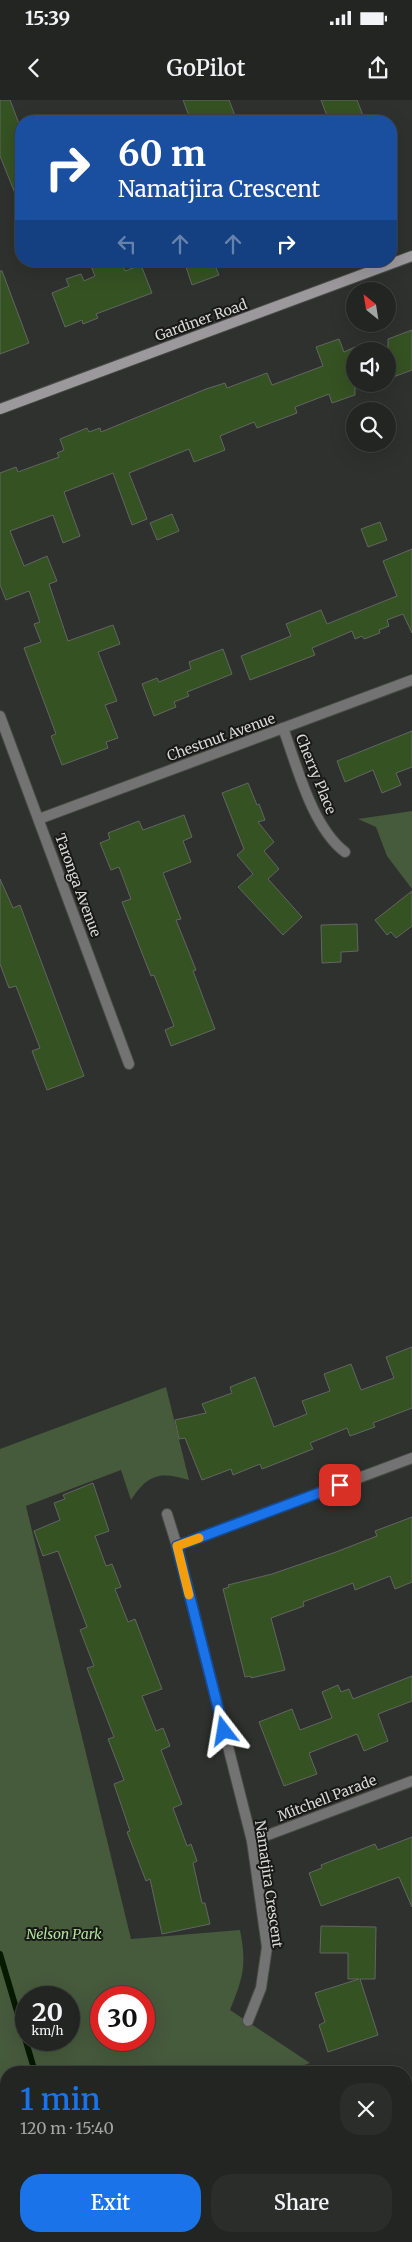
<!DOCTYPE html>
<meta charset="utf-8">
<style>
:root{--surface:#232522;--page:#2b2d2a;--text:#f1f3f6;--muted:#a3a5a5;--line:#404240;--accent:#1a73e8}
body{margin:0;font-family:Merriweather,serif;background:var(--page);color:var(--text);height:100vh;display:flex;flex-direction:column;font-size:19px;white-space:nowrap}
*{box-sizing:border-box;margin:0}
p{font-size:16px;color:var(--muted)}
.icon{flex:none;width:28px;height:28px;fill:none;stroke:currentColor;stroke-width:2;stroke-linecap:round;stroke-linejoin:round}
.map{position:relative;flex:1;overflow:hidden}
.sheet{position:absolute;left:0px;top:1966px;width:412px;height:176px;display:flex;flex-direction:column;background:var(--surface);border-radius:20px 20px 0 0;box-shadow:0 5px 20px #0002,0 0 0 1px var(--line)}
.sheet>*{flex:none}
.hud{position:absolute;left:15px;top:15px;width:382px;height:152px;border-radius:20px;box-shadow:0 5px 20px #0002,0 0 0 1px var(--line);background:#1a4fa0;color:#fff;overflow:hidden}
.needle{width:32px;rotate:330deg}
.buttons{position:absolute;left:346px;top:182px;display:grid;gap:10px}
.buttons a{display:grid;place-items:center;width:50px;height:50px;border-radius:50%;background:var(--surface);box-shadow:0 5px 20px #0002,0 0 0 1px var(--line);font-size:25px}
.speed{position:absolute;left:15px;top:1886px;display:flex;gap:10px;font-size:25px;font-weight:700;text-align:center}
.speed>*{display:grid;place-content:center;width:65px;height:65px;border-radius:50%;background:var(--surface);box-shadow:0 5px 20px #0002,0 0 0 1px var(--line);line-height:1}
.speed small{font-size:12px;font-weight:400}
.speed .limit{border:8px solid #d22;background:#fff;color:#111}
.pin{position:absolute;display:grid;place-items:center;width:42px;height:42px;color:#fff;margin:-21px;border-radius:10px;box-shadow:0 2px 8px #0006}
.me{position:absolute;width:55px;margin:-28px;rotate:346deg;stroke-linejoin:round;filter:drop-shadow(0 0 4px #0008)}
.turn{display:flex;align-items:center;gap:18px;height:105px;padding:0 20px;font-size:22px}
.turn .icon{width:65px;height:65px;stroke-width:2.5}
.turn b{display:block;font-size:35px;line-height:42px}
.lanes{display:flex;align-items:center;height:48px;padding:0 20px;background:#0003;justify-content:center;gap:25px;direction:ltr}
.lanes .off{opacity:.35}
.round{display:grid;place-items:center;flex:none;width:52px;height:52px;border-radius:20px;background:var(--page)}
.head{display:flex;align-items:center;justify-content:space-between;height:85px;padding:0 20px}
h1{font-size:30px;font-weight:600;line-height:38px;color:var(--accent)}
.primary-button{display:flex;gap:10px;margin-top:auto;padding:10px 20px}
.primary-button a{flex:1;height:58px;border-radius:20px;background:var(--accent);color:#fff;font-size:20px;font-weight:600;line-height:58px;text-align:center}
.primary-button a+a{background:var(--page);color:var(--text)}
.status{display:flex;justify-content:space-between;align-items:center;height:35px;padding:0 25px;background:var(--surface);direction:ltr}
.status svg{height:14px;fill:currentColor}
header{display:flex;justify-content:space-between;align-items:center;height:65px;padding:0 20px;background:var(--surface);font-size:22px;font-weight:600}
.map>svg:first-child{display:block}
.green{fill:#465a3c;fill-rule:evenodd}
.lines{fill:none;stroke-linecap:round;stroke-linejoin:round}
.stream{stroke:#061a00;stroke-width:6}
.building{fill:#355223;stroke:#636562}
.street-casing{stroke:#4a4c49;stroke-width:12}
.secondary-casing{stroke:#4a4c49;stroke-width:12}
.street{stroke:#747374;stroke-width:10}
.secondary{stroke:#9b999b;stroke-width:10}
.rail{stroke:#8d8e8c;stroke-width:4;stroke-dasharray:9 9;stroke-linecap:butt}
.route-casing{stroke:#114b97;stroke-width:12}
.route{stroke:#1a73e8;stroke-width:9}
.slow{stroke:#f59e0b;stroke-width:9}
.labels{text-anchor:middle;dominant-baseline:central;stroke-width:4;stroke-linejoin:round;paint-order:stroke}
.street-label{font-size:14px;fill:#d8d9d7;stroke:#181817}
.park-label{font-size:14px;font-style:italic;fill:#b1e298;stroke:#181817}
</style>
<div class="status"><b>15:39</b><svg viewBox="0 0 49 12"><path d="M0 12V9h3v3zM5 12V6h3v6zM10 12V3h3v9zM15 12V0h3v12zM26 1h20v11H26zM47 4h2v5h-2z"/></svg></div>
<header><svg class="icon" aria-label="back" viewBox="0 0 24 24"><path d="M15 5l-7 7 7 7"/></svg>GoPilot<svg class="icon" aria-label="share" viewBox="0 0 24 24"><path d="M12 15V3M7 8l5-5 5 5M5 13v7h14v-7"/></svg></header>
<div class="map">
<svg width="412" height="2142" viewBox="0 0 412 2142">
<rect width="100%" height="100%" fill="#2f312e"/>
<g class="green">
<polygon points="412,711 412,789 387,756 376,727 358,719"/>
<path d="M166,1287l23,93c-29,-9 -41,-6 -58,20l-10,-30 -95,36 105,433 109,-9c7,35 3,48 -10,80l80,53 -26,9h-278v98l-6,2v-723zM26,1898h43v42h-43zM101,1898h43v42h-43z"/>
</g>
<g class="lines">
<g class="stream">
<polyline points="0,1854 35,1972"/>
<polyline points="84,2136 85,2141"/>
</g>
</g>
<g class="building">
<polygon points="0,0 10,0 21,29 21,108 0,56"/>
<polygon points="183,0 229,0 237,21 191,21"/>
<polygon points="321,0 357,0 365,21 329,21"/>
<polygon points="89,161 121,161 125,171 141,165 152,193 96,214 98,218 83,224 82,220 65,227 52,193 69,186 66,179 81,174 84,181 95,176"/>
<polygon points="184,161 213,161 219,175 192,185"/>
<polygon points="0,171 2,171 29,243 0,254"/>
<polygon points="412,230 412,270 388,279 388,239"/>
<polygon points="339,239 344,252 355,247 355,295 332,303 329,294 295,307 297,313 257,328 254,322 220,336 225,350 194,362 189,349 129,373 147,419 132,425 113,373 64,392 80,436 63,443 53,415 10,431 24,466 47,456 57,481 49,484 68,541 113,525 120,544 98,552 117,601 105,605 118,638 106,642 108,648 62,665 51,636 56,634 24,548 41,542 34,524 40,522 29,491 6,500 0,485 0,373 16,367 18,372 59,357 57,353 64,350 60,339 87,328 89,332 100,328 101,332 206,289 225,283 227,288 267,273 272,285 323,266 316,247"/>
<polygon points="172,414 179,431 157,440 150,423"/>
<polygon points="380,422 387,440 368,447 361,429"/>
<polygon points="412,449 412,533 403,514 387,520 389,526 379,530 380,533 364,539 362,536 355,539 352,531 312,548 315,555 250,580 241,556 291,536 286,524 321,510 327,524 397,496 383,461"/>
<polygon points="223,549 232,574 187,592 189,596 174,602 176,607 154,616 142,584 157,578 159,582 191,569 189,562"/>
<polygon points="412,631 412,667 396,673 401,685 382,693 373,670 345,682 337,661"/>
<polygon points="248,683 257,705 259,704 265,720 258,722 274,742 264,751 279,769 268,779 302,817 283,835 238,787 253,774 237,755 244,749 222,693"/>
<polygon points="184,715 192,737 183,741 191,762 163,773 181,819 176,820 196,870 193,871 215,929 171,946 165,930 174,926 154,875 151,876 122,802 131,799 119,767 111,770 100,743 110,739 108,733 139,721 143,730"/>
<polygon points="0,779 13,808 20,805 84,976 47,990 32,951 40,948 16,886 9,888 0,864"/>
<polygon points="412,791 412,826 396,838 391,832 387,835 375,820"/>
<polygon points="357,824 358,851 341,852 341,862 322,863 321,825"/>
<polygon points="412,1247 412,1308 373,1323 375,1327 350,1336 347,1328 310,1343 313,1349 262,1369 260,1364 233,1375 231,1369 202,1380 185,1338 179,1339 175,1320 206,1313 202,1304 232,1293 230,1287 255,1277 274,1327 307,1314 302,1301 330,1291 324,1274 351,1264 361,1290 394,1278 386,1257"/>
<polygon points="93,1383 109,1431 95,1436 106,1466 112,1464 121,1487 115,1489 128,1522 135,1519 162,1589 142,1596 156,1631 163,1628 170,1646 161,1650 182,1704 173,1708 187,1746 191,1744 197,1761 193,1763 202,1803 205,1803 210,1824 162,1834 150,1779 146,1781 127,1732 130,1731 114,1684 124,1680 108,1639 114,1637 87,1568 94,1566 80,1530 87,1527 58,1451 43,1456 34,1431 60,1420 54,1403 65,1399 63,1395"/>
<polygon points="412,1417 412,1482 395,1489 390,1476 355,1490 353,1483 303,1502 304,1506 271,1518 285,1570 251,1578 251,1576 245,1577 223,1489 229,1487 228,1485 272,1474 336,1452 377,1436 375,1431"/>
<polygon points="412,1576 412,1601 378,1614 388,1641 364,1651 357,1634 309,1653 317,1674 284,1686 259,1622 292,1609 300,1630 332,1618 322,1592 338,1585 341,1592 349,1589 353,1599"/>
<polygon points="412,1737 412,1807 399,1777 321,1806 309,1773 322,1768 321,1765 375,1744 378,1750"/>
<polygon points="321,1826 376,1827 375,1879 360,1879 378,1935 328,1952 319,1925 325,1922 315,1893 359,1879 348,1879 348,1853 320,1853"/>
</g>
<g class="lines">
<g class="street-casing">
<g id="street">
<polyline points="0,616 129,964"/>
<path d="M283,628c14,38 29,99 62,124"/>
<polyline points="39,719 412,580"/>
<polyline points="167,1414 177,1446"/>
<polyline points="252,1741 412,1681"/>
<polyline points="248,1921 261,1888 267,1847 252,1741 177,1446 412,1358"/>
</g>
</g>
<g class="secondary-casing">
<polyline id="secondary" points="0,309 412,156"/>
</g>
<use href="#street" class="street"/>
<use href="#secondary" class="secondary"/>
<g class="rail">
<polyline points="406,2065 412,2063"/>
<polyline points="188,2142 205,2136"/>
</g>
</g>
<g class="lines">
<g class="route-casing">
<polyline id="route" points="224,1631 177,1446 340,1385"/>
</g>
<use href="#route" class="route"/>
<polyline class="slow" points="189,1495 177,1446 199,1438"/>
</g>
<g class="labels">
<g class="street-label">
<text transform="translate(201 220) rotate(-20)">Gardiner Road</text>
<text transform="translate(221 637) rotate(-20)">Chestnut Avenue</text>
<text transform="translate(316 674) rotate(68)">Cherry Place</text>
<text transform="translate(78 785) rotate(70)">Taronga Avenue</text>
<text transform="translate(327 1698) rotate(-21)">Mitchell Parade</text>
<text transform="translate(269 1784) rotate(82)">Namatjira Crescent</text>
</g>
<g class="park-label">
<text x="64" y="1834">Nelson Park</text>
</g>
</g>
</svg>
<div class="buttons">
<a><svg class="needle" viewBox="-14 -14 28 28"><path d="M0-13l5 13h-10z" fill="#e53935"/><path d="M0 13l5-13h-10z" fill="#a3a5a5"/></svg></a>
<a><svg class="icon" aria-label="sound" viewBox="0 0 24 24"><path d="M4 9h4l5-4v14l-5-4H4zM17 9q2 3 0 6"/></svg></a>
<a><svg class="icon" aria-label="search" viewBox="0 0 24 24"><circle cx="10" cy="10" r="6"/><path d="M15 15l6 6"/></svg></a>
</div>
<div class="speed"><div>20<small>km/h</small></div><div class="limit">30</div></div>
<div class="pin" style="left:340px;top:1385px;background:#d93025"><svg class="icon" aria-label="arrive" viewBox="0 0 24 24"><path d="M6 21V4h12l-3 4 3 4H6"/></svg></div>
<svg class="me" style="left:224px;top:1631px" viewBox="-20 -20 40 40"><path d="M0-17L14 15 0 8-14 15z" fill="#1a73e8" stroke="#fff" stroke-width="4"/></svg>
<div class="hud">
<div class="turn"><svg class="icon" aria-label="right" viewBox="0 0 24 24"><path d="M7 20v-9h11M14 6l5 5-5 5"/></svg><div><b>60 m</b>Namatjira Crescent</div></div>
<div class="lanes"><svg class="icon off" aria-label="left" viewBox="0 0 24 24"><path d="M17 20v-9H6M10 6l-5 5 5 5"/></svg><svg class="icon off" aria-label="ahead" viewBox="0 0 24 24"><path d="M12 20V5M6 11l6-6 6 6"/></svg><svg class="icon off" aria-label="ahead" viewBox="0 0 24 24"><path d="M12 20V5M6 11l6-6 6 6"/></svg><svg class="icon" aria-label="right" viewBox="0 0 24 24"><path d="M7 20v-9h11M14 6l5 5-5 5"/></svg></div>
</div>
<section class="sheet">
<div class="head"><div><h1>1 min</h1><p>120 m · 15:40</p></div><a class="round"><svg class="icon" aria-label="close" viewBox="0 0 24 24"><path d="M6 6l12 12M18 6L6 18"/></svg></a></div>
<div class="primary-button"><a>Exit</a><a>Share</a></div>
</section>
</div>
